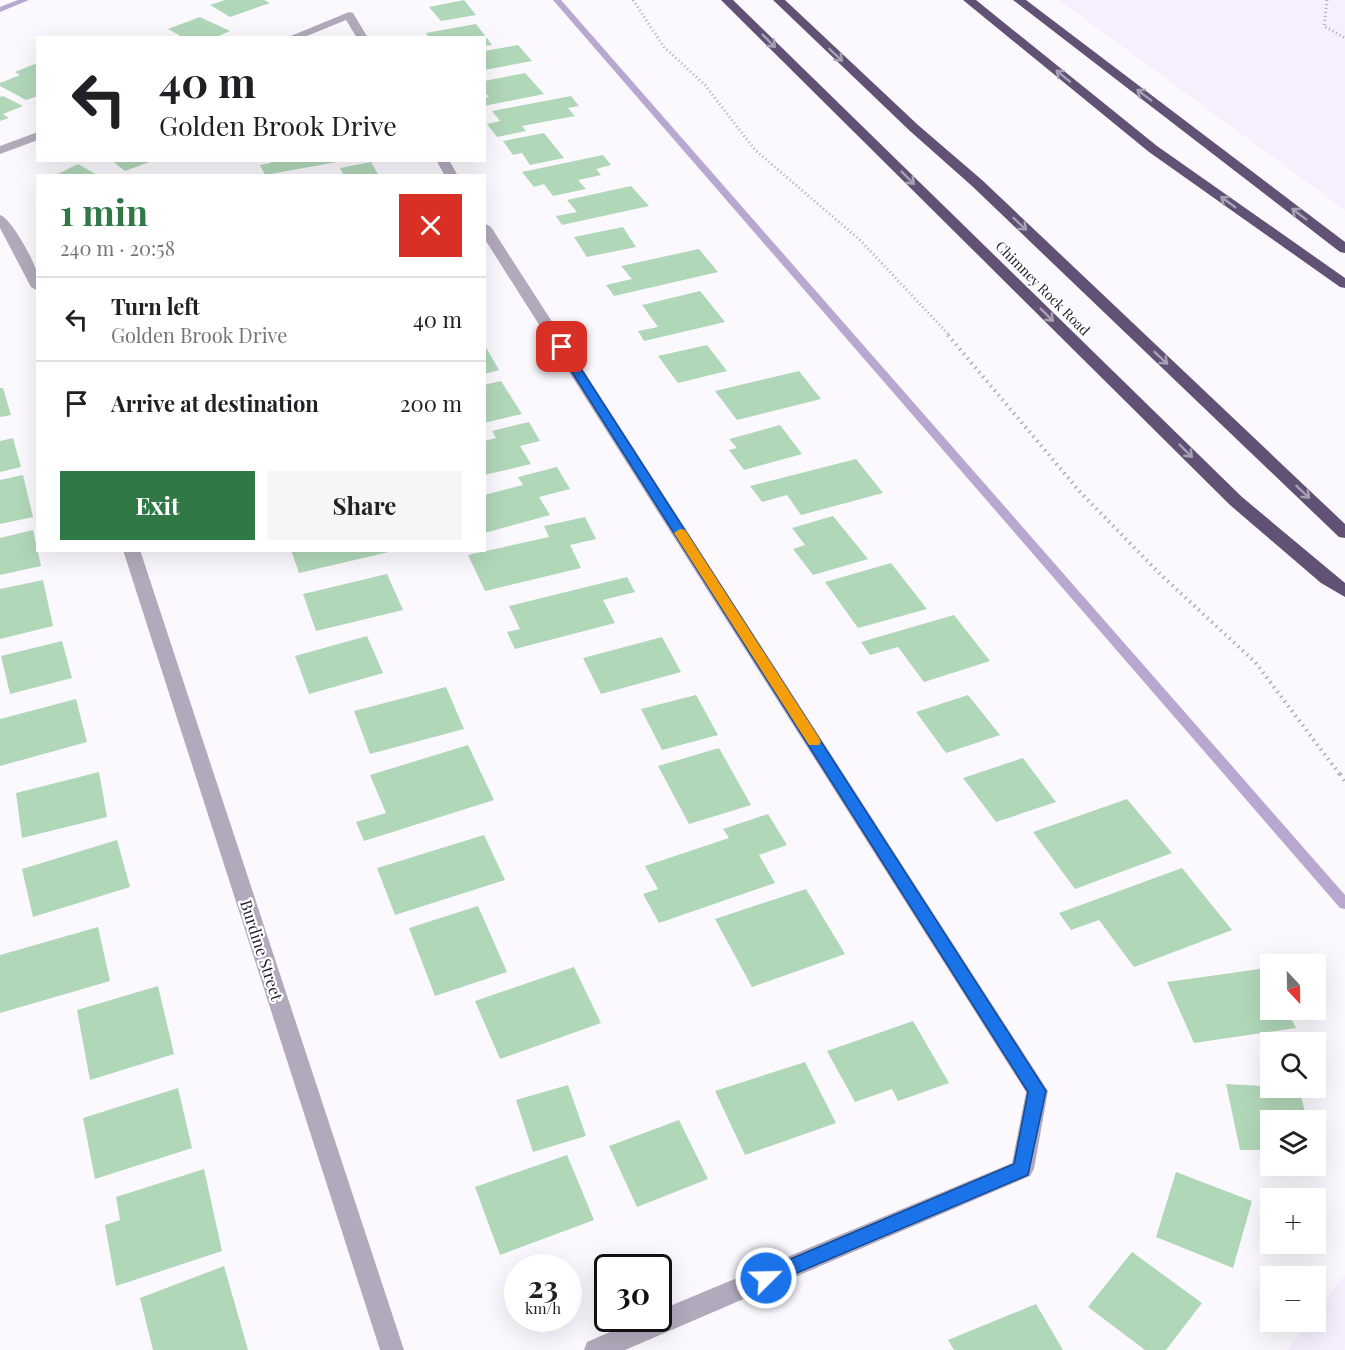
<!DOCTYPE html>
<meta charset="utf-8">
<style>
:root{--surface:#fff;--page:#f6f6f6;--text:#202124;--muted:#757577;--line:#e0e0e0;--accent:#307946}
body{margin:0;font-family:"Playfair Display",serif;background:var(--page);color:var(--text);height:100vh;display:flex;flex-direction:column;font-size:22px;white-space:nowrap}
*{box-sizing:border-box;margin:0}
p{font-size:20px;color:var(--muted)}
.icon{flex:none;width:33px;height:33px;fill:none;stroke:currentColor;stroke-width:2;stroke-linecap:round;stroke-linejoin:round}
.map{position:relative;flex:1;overflow:hidden}
.panel{position:absolute;left:36px;top:174px;width:450px;height:378px;display:flex;flex-direction:column;background:var(--surface);border-radius:0px;box-shadow:0 6px 24px #0002}
.panel>*{flex:none}
.banner{position:absolute;left:36px;top:36px;width:450px;height:126px;border-radius:0px;box-shadow:0 6px 24px #0002;background:#fff;color:var(--text);overflow:hidden}
.needle{width:39px;rotate:158deg}
.buttons{position:absolute;left:1260px;top:954px;display:grid;gap:12px}
.buttons a{display:grid;place-items:center;width:66px;height:66px;border-radius:0px;background:var(--surface);box-shadow:0 6px 24px #0002;font-size:30px}
.speed{position:absolute;left:504px;top:1254px;display:flex;gap:12px;font-size:30px;font-weight:700;text-align:center}
.speed>*{display:grid;place-content:center;width:78px;height:78px;border-radius:50%;background:var(--surface);box-shadow:0 6px 24px #0002;line-height:1}
.speed small{font-size:15px;font-weight:400}
.speed .limit{border:3px solid #111;border-radius:9px;background:#fff;color:#111}
.pin{position:absolute;display:grid;place-items:center;width:51px;height:51px;color:#fff;margin:-26px;border-radius:12px;box-shadow:0 3px 9px #0006}
.me{position:absolute;width:66px;margin:-33px;rotate:67deg;stroke-linejoin:round;filter:drop-shadow(0 0 4px #0008)}
.turn{display:flex;align-items:center;gap:21px;height:126px;padding:0 24px;font-size:27px}
.turn .icon{width:78px;height:78px;stroke-width:2.5}
.turn b{display:block;font-size:42px;line-height:51px}
.round{display:grid;place-items:center;flex:none;width:63px;height:63px;border-radius:0px;background:var(--page)}
.head{display:flex;align-items:center;justify-content:space-between;height:102px;padding:0 24px}
h1{font-size:36px;font-weight:700;line-height:45px;color:var(--accent)}
.cta{display:flex;gap:12px;margin-top:auto;padding:12px 24px}
.cta a{flex:1;height:69px;border-radius:0px;background:var(--accent);color:#fff;font-size:24px;font-weight:700;line-height:69px;text-align:center}
.cta a+a{background:var(--page);color:var(--text)}
ul{padding:0;list-style:none}
li{display:flex;align-items:center;gap:18px;height:84px;padding:0 24px;border-top:2px solid var(--line)}
li div{flex:1}
li b{display:block;font-size:22px}
li em{font-style:normal}
.map>svg:first-child{display:block}
.built{fill:#f5effe}
.lines{fill:none;stroke-linecap:round;stroke-linejoin:round}
.stream{fill:#b8a7ce;fill-rule:evenodd}
.building{fill:#b1d7b9}
.path-far2{stroke:#afabb3;stroke-width:3;stroke-dasharray:1 3;stroke-linecap:butt}
.path-far1{stroke:#afabb3;stroke-width:4;stroke-dasharray:1.5 4.5;stroke-linecap:butt}
.path{stroke:#afabb3;stroke-width:4.5;stroke-dasharray:1.5 5;stroke-linecap:butt}
.minor{fill:#b2aabc;fill-rule:evenodd}
.highway{fill:#615275;fill-rule:evenodd}
.oneway{stroke:#a8a0b3}
.route{fill:#1a73e8;stroke:#114b97;stroke-width:1.5}
.slow{fill:#f59e0b}
.labels{text-anchor:middle;dominant-baseline:central;stroke-width:4.5;stroke-linejoin:round;paint-order:stroke}
.far-street-label{font-size:14px;fill:#25202c;stroke:#fff}
.street-label{font-size:16px;fill:#25202c;stroke:#fff}
</style>
<div class="map">
<svg width="1345" height="1350" viewBox="0 0 1345 1350">
<rect width="100%" height="100%" fill="#fbf8fe"/>
<g class="built">
<polygon points="1059,0 1345,0 1345,210"/>
<polygon points="1345,1275 1345,1350 1287,1350 1309,1322 1316,1322 1316,1313"/>
</g>
<g class="lines">
<g class="stream">
<polygon points="18,0 29,0 0,12 0,7"/>
<polygon points="553,0 561,0 1345,895 1345,909 1340,908"/>
</g>
</g>
<g class="building">
<polygon points="225,0 264,0 270,3 230,17 210,5"/>
<polygon points="464,0 476,15 441,21 429,7"/>
<polygon points="200,17 230,31 214,38 184,38 168,29"/>
<polygon points="476,24 492,45 484,46 484,38 429,38 426,33"/>
<polygon points="518,45 532,61 484,70 484,51"/>
<polygon points="35,64 38,65 38,96 26,100 0,86 0,83 20,75 15,72"/>
<polygon points="525,73 544,94 484,106 484,98 489,97 484,92 484,81"/>
<polygon points="3,96 23,106 3,114 9,118 0,121 0,97"/>
<polygon points="571,96 579,106 568,108 575,116 522,126 526,131 497,137 487,124 500,121 492,111"/>
<polygon points="544,133 564,158 530,165 522,153 513,155 503,141"/>
<polygon points="603,155 611,165 596,169 601,175 578,180 586,189 553,196 544,184 534,187 522,172"/>
<polygon points="111,160 152,160 152,161 125,171"/>
<polygon points="270,160 337,160 337,162 265,175 260,165 271,163"/>
<polygon points="371,162 379,176 344,176 340,168"/>
<polygon points="78,164 99,176 54,176"/>
<polygon points="631,186 649,206 562,225 556,216 577,212 567,200"/>
<polygon points="623,227 636,247 587,257 574,237"/>
<polygon points="699,249 718,272 614,296 606,285 632,279 621,266"/>
<polygon points="700,291 725,322 644,341 638,331 658,327 642,305"/>
<polygon points="484,344 499,370 484,374"/>
<polygon points="707,345 727,371 678,383 658,356"/>
<polygon points="799,371 821,399 737,420 715,391"/>
<polygon points="501,381 522,414 484,423 484,385"/>
<polygon points="0,388 3,388 11,415 0,417"/>
<polygon points="529,422 540,441 520,446 531,464 484,475 484,441 496,438 492,431"/>
<polygon points="780,425 802,454 744,470 729,450 737,448 729,439"/>
<polygon points="13,438 21,467 0,472 0,441"/>
<polygon points="856,459 883,493 801,515 787,495 762,502 750,486"/>
<polygon points="557,467 570,489 539,497 550,515 484,533 484,495 523,485 518,477"/>
<polygon points="23,475 33,517 0,524 0,480"/>
<polygon points="833,516 868,559 813,575 793,549 805,545 792,528"/>
<polygon points="585,517 596,539 570,545 581,568 485,591 468,555 549,537 544,526"/>
<polygon points="33,530 41,566 0,575 0,538"/>
<polygon points="291,550 393,550 393,551 299,573"/>
<polygon points="891,563 927,609 858,628 825,582"/>
<polygon points="387,574 403,610 316,631 303,594"/>
<polygon points="627,577 635,592 603,600 615,623 515,649 507,632 520,629 509,606"/>
<polygon points="43,580 53,626 0,639 0,589"/>
<polygon points="954,615 990,661 924,682 898,647 870,655 861,642"/>
<polygon points="367,636 383,673 309,694 295,656"/>
<polygon points="662,637 681,672 601,694 583,658"/>
<polygon points="62,641 72,678 10,694 1,656"/>
<polygon points="446,687 464,729 370,754 354,711"/>
<polygon points="696,695 718,735 662,750 641,709"/>
<polygon points="968,695 1000,735 946,753 916,712"/>
<polygon points="76,699 87,742 0,766 0,719"/>
<polygon points="468,745 494,800 364,841 356,822 386,813 370,775"/>
<polygon points="719,748 751,805 689,824 658,766"/>
<polygon points="1023,758 1056,802 996,822 963,778"/>
<polygon points="99,772 107,817 22,838 16,793"/>
<polygon points="1127,799 1172,853 1075,889 1033,832"/>
<polygon points="768,814 787,845 759,855 775,883 659,923 643,894 658,889 645,866 729,838 723,829"/>
<polygon points="484,835 505,880 395,915 377,868"/>
<polygon points="117,840 130,887 33,917 22,869"/>
<polygon points="1182,868 1232,930 1134,967 1099,920 1071,930 1059,913"/>
<polygon points="806,889 845,954 752,987 715,919"/>
<polygon points="478,906 507,972 435,996 409,928"/>
<polygon points="98,927 110,981 0,1013 0,955"/>
<polygon points="574,967 601,1023 500,1059 475,1001"/>
<polygon points="1267,968 1270,975 1270,1010 1287,1010 1296,1028 1194,1043 1167,982"/>
<polygon points="158,986 174,1054 90,1080 77,1010"/>
<polygon points="913,1021 949,1083 898,1101 892,1089 855,1102 827,1051"/>
<polygon points="805,1062 836,1123 745,1155 715,1091"/>
<polygon points="1226,1084 1299,1088 1307,1120 1270,1120 1270,1150 1240,1150"/>
<polygon points="568,1085 586,1136 533,1152 516,1100"/>
<polygon points="178,1088 192,1148 95,1179 83,1118"/>
<polygon points="679,1120 708,1179 637,1207 609,1146"/>
<polygon points="567,1155 594,1220 500,1255 475,1187"/>
<polygon points="204,1169 222,1251 116,1286 105,1225 120,1220 116,1197"/>
<polygon points="1176,1172 1252,1201 1233,1268 1156,1237"/>
<polygon points="1132,1252 1202,1303 1166,1350 1145,1350 1088,1307"/>
<polygon points="224,1266 248,1350 153,1350 140,1298"/>
<polygon points="1036,1304 1063,1350 954,1350 948,1340"/>
</g>
<g class="lines">
<g class="path-far2">
<polyline points="633,0 664,47 705,85 755,150 860,240 950,336"/>
<polyline points="1327,0 1324,26 1345,38"/>
</g>
<polyline class="path-far1" points="948,335 1081,493 1161,575 1255,662 1341,776"/>
<polyline class="path" points="1340,774 1345,781"/>
<g class="minor">
<polygon points="349,12 353,13 368,38 357,38 346,20 302,38 286,38"/>
<polygon points="38,132 38,140 0,154 0,146"/>
<polygon points="436,160 449,160 458,176 445,176"/>
<path d="M0,215c11,3 33,44 37,57 2,5 1,13 1,19l-7,-4 -31,-59z"/>
<polygon points="484,223 491,227 1048,1091 1034,1169 1030,1176 625,1350 584,1350 587,1342 642,1318 658,1318 658,1311 1012,1163 1026,1092 484,238"/>
<polygon points="123,550 140,550 404,1350 380,1350"/>
</g>
<g class="highway">
<polygon points="721,0 733,0 1242,497 1345,583 1345,597 1321,583 1230,505"/>
<polygon points="773,0 785,0 918,125 982,180 1345,524 1345,538 1339,537 972,186 910,131"/>
<polygon points="963,0 976,0 1157,146 1345,278 1345,288 1340,287 1149,152"/>
<polygon points="1013,0 1026,0 1345,242 1345,253 1340,252"/>
</g>
</g>
<defs><path id="oneway-shaft" d="M-6 0H5M1.5-3L5.5 0L1.5 3" fill="none" stroke-width="1.6" stroke-linecap="round" stroke-linejoin="round" transform="scale(1.5)"/></defs>
<g class="oneway">
<use href="#oneway-shaft" transform="translate(769 41) rotate(45)"/>
<use href="#oneway-shaft" transform="translate(836 55) rotate(43)"/>
<use href="#oneway-shaft" transform="translate(1063 76) rotate(-141)"/>
<use href="#oneway-shaft" transform="translate(1144 95) rotate(-143)"/>
<use href="#oneway-shaft" transform="translate(908 178) rotate(45)"/>
<use href="#oneway-shaft" transform="translate(1228 202) rotate(-144)"/>
<use href="#oneway-shaft" transform="translate(1299 214) rotate(-143)"/>
<use href="#oneway-shaft" transform="translate(1020 224) rotate(43)"/>
<use href="#oneway-shaft" transform="translate(1047 315) rotate(45)"/>
<use href="#oneway-shaft" transform="translate(1161 358) rotate(43)"/>
<use href="#oneway-shaft" transform="translate(1186 451) rotate(45)"/>
<use href="#oneway-shaft" transform="translate(1303 492) rotate(43)"/>
</g>
<polygon class="route" points="562,344 567,347 1046,1091 1028,1175 766,1286 760,1284 757,1278 760,1272 1014,1164 1028,1092 556,347"/>
<polygon class="slow" points="680,529 685,530 819,738 821,742 819,745 809,745 674,533"/>
<g class="labels">
<g class="far-street-label">
<text transform="translate(1043 288) rotate(45)">Chimney Rock Road</text>
</g>
<g class="street-label">
<text transform="translate(262 950) rotate(72)">Burdine Street</text>
</g>
</g>
</svg>
<div class="buttons">
<a><svg class="needle" viewBox="-14 -14 28 28"><path d="M0-13l5 13h-10z" fill="#e53935"/><path d="M0 13l5-13h-10z" fill="#757577"/></svg></a>
<a><svg class="icon" aria-label="search" viewBox="0 0 24 24"><circle cx="10" cy="10" r="6"/><path d="M15 15l6 6"/></svg></a>
<a><svg class="icon" aria-label="layers" viewBox="0 0 24 24"><path d="M12 4l9 5-9 5-9-5zM3 14l9 5 9-5"/></svg></a>
<a>+</a>
<a>−</a>
</div>
<div class="speed"><div>23<small>km/h</small></div><div class="limit">30</div></div>
<div class="pin" style="left:562px;top:347px;background:#d93025"><svg class="icon" aria-label="arrive" viewBox="0 0 24 24"><path d="M6 21V4h12l-3 4 3 4H6"/></svg></div>
<svg class="me" style="left:766px;top:1278px" viewBox="-20 -20 40 40"><circle r="17" fill="#1a73e8" stroke="#fff" stroke-width="3"/><path d="M0-11L8 9 0 5-8 9z" fill="#fff"/></svg>
<div class="banner">
<div class="turn"><svg class="icon" aria-label="left" viewBox="0 0 24 24"><path d="M17 20v-9H6M10 6l-5 5 5 5"/></svg><div><b>40 m</b>Golden Brook Drive</div></div>
</div>
<section class="panel">
<div class="head"><div><h1>1 min</h1><p>240 m · 20:58</p></div><a class="round" style="background:#d93025;color:#fff"><svg class="icon" aria-label="close" viewBox="0 0 24 24"><path d="M6 6l12 12M18 6L6 18"/></svg></a></div>
<ul>
<li><svg class="icon" aria-label="left" viewBox="0 0 24 24"><path d="M17 20v-9H6M10 6l-5 5 5 5"/></svg><div><b>Turn left</b><p>Golden Brook Drive</p></div><em>40 m</em></li>
<li><svg class="icon" aria-label="arrive" viewBox="0 0 24 24"><path d="M6 21V4h12l-3 4 3 4H6"/></svg><div><b>Arrive at destination</b></div><em>200 m</em></li>
</ul>
<div class="cta"><a>Exit</a><a>Share</a></div>
</section>
</div>
